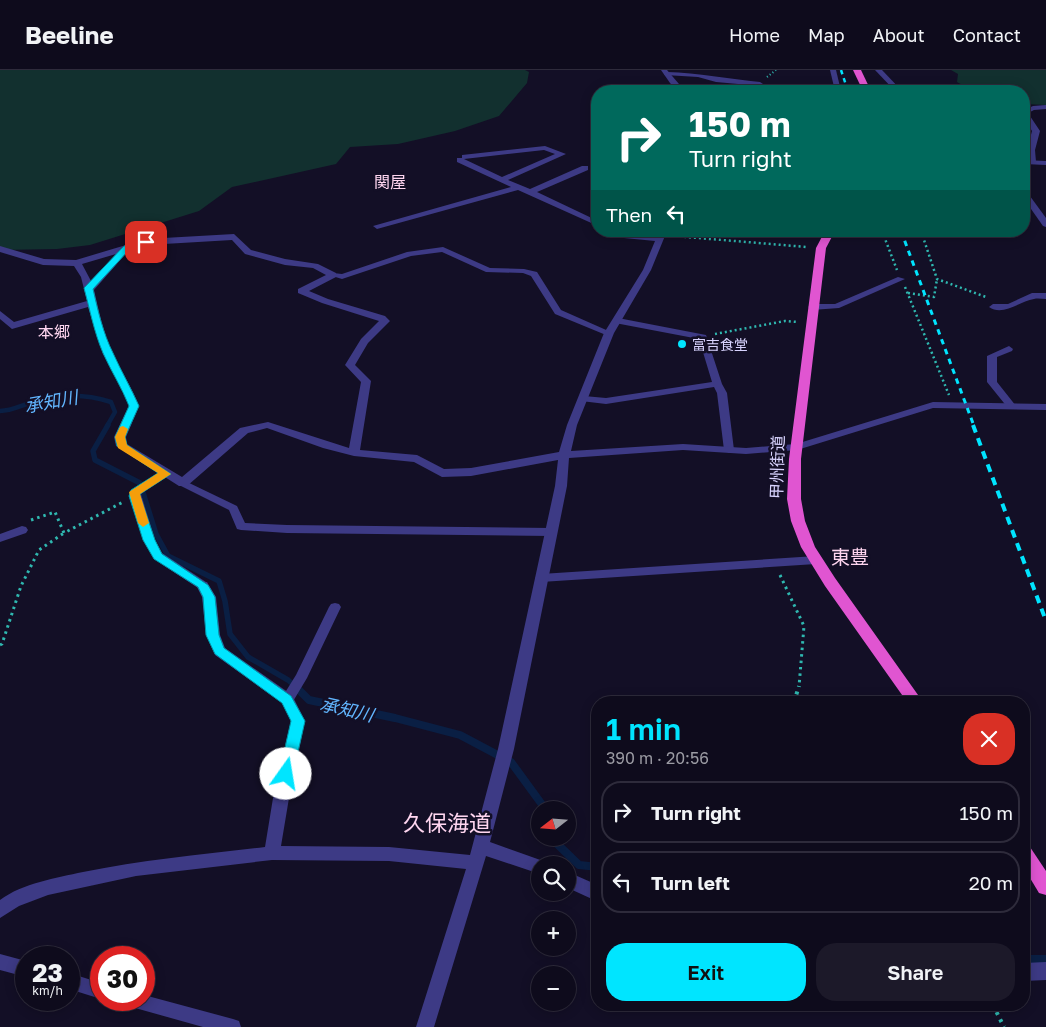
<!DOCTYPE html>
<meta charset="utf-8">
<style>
:root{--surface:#0e0b1c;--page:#1c1929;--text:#f1f3f6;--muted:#9b9ba3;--line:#2e2b3b;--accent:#00e5ff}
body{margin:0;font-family:"Golos Text","Noto Sans JP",sans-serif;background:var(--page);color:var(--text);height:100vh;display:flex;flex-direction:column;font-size:19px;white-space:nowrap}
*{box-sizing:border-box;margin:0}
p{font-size:16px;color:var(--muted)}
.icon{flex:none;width:28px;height:28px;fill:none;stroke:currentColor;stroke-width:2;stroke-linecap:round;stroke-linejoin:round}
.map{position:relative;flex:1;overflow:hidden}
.panel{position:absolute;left:591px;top:626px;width:439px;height:315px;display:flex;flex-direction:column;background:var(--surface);border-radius:20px;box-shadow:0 2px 12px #0003,0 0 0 1px var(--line)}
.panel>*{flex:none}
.banner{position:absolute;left:591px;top:15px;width:439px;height:152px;border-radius:20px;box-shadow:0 2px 12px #0003,0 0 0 1px var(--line);background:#00695c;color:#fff;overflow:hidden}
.needle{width:32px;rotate:253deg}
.buttons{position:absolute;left:531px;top:731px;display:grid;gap:10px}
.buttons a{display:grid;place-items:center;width:45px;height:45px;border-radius:50%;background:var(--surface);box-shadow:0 2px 12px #0003,0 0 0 1px var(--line);font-size:25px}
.speed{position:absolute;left:15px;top:876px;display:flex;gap:10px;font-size:25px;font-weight:700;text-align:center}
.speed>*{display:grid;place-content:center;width:65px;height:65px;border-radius:50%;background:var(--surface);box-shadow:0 2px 12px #0003,0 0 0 1px var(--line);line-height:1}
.speed small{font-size:12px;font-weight:400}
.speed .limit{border:8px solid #d22;background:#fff;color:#111}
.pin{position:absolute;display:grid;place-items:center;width:42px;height:42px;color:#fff;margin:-21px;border-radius:10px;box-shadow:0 2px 8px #0006}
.me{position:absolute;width:55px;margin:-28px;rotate:13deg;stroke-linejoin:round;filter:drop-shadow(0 0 4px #0008)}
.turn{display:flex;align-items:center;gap:18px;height:105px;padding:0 15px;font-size:22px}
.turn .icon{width:65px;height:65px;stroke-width:2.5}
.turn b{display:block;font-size:35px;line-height:42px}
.then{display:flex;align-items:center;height:48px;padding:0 15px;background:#0003;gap:10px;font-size:19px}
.round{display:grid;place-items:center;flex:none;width:52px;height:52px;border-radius:20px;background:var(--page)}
.head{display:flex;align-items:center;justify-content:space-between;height:85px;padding:0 15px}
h1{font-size:30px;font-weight:600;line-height:38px;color:var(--accent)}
.button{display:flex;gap:10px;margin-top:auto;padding:10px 15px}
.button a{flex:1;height:58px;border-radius:20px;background:var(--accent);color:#111;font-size:20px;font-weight:600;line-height:58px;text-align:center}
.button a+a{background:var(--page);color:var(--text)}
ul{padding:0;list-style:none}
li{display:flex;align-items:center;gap:15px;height:62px;margin:0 10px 8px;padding:0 5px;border:2px solid var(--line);border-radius:20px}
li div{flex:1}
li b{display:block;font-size:19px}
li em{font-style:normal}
header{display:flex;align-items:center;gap:30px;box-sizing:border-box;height:70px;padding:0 25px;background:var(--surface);border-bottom:1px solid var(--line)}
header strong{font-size:24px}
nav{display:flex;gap:28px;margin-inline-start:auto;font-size:18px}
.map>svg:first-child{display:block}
.green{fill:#12302f}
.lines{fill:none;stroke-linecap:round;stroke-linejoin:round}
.stream-far2{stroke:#0a1f44;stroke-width:4.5}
.stream-far1{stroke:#0a1f44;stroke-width:5.5}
.stream{stroke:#0a1f44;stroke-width:8}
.path-far3{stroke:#2fb8b0;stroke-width:2;stroke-dasharray:1 2.5;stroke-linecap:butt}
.path-far2{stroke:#2fb8b0;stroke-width:2.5;stroke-dasharray:2 3;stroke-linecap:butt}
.path-far1{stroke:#2fb8b0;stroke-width:3;stroke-dasharray:2.5 4;stroke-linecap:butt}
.path{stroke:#2fb8b0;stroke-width:4;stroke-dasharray:3 5;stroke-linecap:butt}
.service{fill:#3d3a85;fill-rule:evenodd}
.minor{fill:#3d3a85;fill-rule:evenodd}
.trunk{fill:#e055d1;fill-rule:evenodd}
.rail-far2{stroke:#00e5ff;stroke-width:2.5;stroke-dasharray:4.5 4;stroke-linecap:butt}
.rail-far1{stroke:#00e5ff;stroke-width:3;stroke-dasharray:5.5 5;stroke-linecap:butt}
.rail{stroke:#00e5ff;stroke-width:4;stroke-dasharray:8 6;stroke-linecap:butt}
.route{fill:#00e5ff;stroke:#0095a6}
.slow{fill:#f59e0b}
.poi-dot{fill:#00e5ff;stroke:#130f26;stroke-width:2}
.labels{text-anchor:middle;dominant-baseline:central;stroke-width:5;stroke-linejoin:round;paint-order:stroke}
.far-poi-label{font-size:14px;fill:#d9d4ff;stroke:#130f26;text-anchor:start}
.far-quarter-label{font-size:16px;fill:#ffd6f0;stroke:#130f26}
.street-label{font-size:16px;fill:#d9d4ff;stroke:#130f26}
.water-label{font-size:18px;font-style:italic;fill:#62b6ff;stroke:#130f26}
.quarter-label{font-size:19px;fill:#ffd6f0;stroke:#130f26}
.near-quarter-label{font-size:22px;fill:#ffd6f0;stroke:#130f26}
</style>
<header>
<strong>Beeline</strong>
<nav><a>Home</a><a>Map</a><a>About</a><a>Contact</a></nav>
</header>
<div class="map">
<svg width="1046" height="957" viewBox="0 0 1046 957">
<rect width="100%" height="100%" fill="#130f26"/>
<g class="green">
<polygon points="0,0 525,0 529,2 527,13 499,46 455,61 398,74 350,77 336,94 232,117 199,141 90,175 57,179 0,180"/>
<polygon points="951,0 1046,0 1046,35 1024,34 1024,21 973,21 957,12 958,4"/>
</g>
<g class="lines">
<path class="stream-far2" d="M0,341c11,0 20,-5 30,-8 28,-9 53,-10 81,-1l4,10 -8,14"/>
<polyline class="stream-far1" points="108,355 93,381 95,390 140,413 156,464 168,486 219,511 225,531 230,564 248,587 288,610 296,617"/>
<g class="stream">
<polyline points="295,616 309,630 395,648 460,665 511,692 546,740"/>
<polyline points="551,768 579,795 598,797"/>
<polyline points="1024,889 1046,889"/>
</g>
<polyline class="path-far3" points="767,7 776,0"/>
<g class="path-far2">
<polyline points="882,161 897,200"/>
<polyline points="921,161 937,209 986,227"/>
<polyline points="674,166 807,177"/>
<polyline points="905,217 949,325"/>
<polyline points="908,223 934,227 937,209"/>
<polyline points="715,264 785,251 798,252"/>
</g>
<g class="path-far1">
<polyline points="31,450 55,442 64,463 123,432"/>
<polyline points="780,505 804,556 799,617"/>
<polyline points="0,575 2,574 21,516 39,480 64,463"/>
</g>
<g class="path">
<polyline points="794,632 799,616"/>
<polyline points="993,935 1004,957"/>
</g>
<g class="service">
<polygon points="830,0 836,0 841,21 835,21"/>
<path d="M667,2c31,1 62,7 93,10l3,2 -3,2 -44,-4 -18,-5 -33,-2 -1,-1z"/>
<polygon points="1024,90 1046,91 1046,95 1024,94"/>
<polygon points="443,177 490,198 524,199 537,202 561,240 613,263 612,265 606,265 555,244 531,206 523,203 486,202 442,182 411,186 342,209 329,205 333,203 342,204 407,182"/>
<polygon points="898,207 905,209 839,238 812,240 808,237 812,234 835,234"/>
<path d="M1046,223v6c-4,0 -8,-1 -12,0 -14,2 -31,18 -45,8l4,-3h15l24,-11z"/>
<polygon points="618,248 706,265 722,314 727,323 734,380 733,382 729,383 724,380 717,323 714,317 606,334 581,331 581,327 584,326 606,328 712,312 699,269 615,253 615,249"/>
<polygon points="1009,276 1013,279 1012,281 997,287 997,312 1016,336 1011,339 1008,338 987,312 987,286"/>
<polygon points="165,400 169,401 170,403 169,405 141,424 155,470 162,483 206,512 208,515 206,518 198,518 154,489 143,470 130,423"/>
<polygon points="183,410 237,436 245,453 287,455 551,458 557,462 551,466 287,463 241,460 237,459 229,440 179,415 178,413"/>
<polygon points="22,456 26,457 28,460 26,463 0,472 0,464"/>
<polygon points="816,486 822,490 816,494 541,512 535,508 541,504"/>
<polygon points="335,533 339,534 341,537 307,608 292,633 287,634 282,633 281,629 296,605 329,537 331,534"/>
<polygon points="0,884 26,891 26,907 0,900"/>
<polygon points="69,903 101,913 101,929 69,919"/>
<polygon points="144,925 233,949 239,951 241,957 203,957 128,936 126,930 144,930"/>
</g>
<g class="minor">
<polygon points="661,0 667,0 685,21 678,21 670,13"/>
<polygon points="875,0 882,0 902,21 895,21"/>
<polygon points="1046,35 1046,39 1034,40 1028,43 1040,61 1035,80 1036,92 1029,94 1027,80 1032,61 1024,48 1024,40 1033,36"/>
<path d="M545,76l21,8 -58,26 22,9 52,-23h6v4l-51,22 61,29v5l-80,-36 -141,39 -4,-3 138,-39 -54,-25v-4h5v-3zM544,80l11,4 -53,23 -38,-18z"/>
<polygon points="1024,122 1027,122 1046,148 1046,157 1043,156 1024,129"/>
<path d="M608,161l49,5 2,-5h8l-16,39 -37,63 -37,92 -6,26 112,-7 63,4 50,-4 137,-42 113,2v6l-113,-2 -136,42 -51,4 -63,-4 -114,8 -2,28 -53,263 -24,93 56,20 1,3h-7v9l-54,-18 -52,171h-18l50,-158 -77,-8 -117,-1 -136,16 -88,19 -29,11 -19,12v-18c23,-17 56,-22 83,-28 60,-12 121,-18 182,-25l9,-55 17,-71 -9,-18 -67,-48 -9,-20 -4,-38 -6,-12 1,-3h10l9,15 4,38 5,13 67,47 13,26 -15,71 -9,54 108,1 81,8 28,-106 57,-263 3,-26 -87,16 -29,1 -28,-15 -60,-6 -31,-8 -56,-20 -19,5 -61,53h-8l-63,-40 -2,-9 15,-31 -8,-21 -18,-31 -15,-47 -76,22 -12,-10v-8l14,11 73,-21 -6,-24 -7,-11 -31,-1 -43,-13v-6l44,13 32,1 70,-21 88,-5 17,16 34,9 33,5 18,9v4l-27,14 19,8 57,17 5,5 -22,22 -13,22 16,16 -11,69 57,5 27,14 27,-1 88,-16 8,-27 37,-92 39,-63 12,-29 -31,-3zM232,170l13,14 40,11 28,3 13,7 -28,14v4l24,10 57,18 -18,18 -16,26 16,17 -12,66 -81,-26 -28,6 -58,49 -55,-33 -1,-7 13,-31c-7,-19 -18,-34 -26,-53 -10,-20 -14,-42 -19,-63l35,-40 18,-5zM116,184l-25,27 -9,-17z"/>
<polygon points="568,802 593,813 598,813 598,829 592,829 568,818"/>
<polygon points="1046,892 1046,910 1024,911 1024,893"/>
</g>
<g class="trunk">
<polygon points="853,0 861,0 871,21 863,21"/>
<polygon points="825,161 835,161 826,178 801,389 801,429 805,451 815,477 835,508 923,632 907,632 825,516 801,477 791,451 787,429 789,389 816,178"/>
<polygon points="1024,775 1030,777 1046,801 1046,825 1039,823 1024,798"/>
</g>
<polyline class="rail-far2" points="841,0 848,21"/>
<polyline class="rail-far1" points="901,161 974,356"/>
<polyline class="rail" points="973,355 1046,551"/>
</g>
<path class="route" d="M146,170l4,2 -1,2 -20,6 -36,39c5,22 10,44 20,64 8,18 18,35 26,53l-14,31 2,8 44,29 -31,20v2l15,44 7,14 46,31 7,12 4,38 5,13 67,48 14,25 -12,53 -2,5 -5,1 -5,-1 -2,-5 12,-53 -9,-18 -67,-49 -9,-19 -3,-38 -5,-10 -44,-28 -11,-19 -14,-44 2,-6 27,-17 -41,-27 -2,-9 14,-31c-7,-18 -18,-35 -26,-53 -9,-21 -13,-43 -19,-65l40,-42z"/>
<polygon class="slow" points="123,356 128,359 125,367 127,375 171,404 140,424 149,453 143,457 138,453 129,422 158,403 118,378 115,367 120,357"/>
<circle class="poi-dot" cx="682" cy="274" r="5"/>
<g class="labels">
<g class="far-poi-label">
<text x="692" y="274">富吉食堂</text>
</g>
<g class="far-quarter-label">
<text x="390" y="112">関屋</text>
<text x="54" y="262">本郷</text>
</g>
<g class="street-label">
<text transform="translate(777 397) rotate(-88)">甲州街道</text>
</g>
<g class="water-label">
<text transform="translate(51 331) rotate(-10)">承知川</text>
<text transform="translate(347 639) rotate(13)">承知川</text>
</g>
<g class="quarter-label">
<text x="850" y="486">東豊</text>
</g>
<g class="near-quarter-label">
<text x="447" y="752">久保海道</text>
</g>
</g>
</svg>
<div class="buttons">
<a><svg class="needle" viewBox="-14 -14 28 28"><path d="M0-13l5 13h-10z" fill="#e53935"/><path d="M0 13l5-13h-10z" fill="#9b9ba3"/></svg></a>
<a><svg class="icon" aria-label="search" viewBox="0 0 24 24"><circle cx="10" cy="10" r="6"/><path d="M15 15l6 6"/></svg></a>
<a>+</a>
<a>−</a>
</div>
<div class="speed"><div>23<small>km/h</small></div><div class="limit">30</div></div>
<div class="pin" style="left:146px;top:172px;background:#d93025"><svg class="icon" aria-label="arrive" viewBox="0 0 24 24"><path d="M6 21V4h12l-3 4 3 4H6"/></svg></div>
<svg class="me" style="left:286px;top:704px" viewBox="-20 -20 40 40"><circle r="19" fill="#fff"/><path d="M0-13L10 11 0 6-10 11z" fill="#00e5ff"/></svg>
<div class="banner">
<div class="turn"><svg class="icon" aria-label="right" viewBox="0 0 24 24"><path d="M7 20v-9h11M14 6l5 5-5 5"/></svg><div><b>150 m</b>Turn right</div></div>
<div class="then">Then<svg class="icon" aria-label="left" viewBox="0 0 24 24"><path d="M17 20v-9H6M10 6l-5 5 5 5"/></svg></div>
</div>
<section class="panel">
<div class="head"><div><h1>1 min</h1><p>390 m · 20:56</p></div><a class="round" style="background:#d93025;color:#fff"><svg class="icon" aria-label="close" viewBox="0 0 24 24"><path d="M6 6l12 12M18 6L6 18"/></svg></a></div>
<ul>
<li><svg class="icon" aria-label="right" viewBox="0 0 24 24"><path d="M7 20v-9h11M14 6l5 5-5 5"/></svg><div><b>Turn right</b></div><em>150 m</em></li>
<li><svg class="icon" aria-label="left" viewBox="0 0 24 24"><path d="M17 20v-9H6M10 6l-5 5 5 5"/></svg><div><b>Turn left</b></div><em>20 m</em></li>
</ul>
<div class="button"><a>Exit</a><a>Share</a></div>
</section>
</div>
